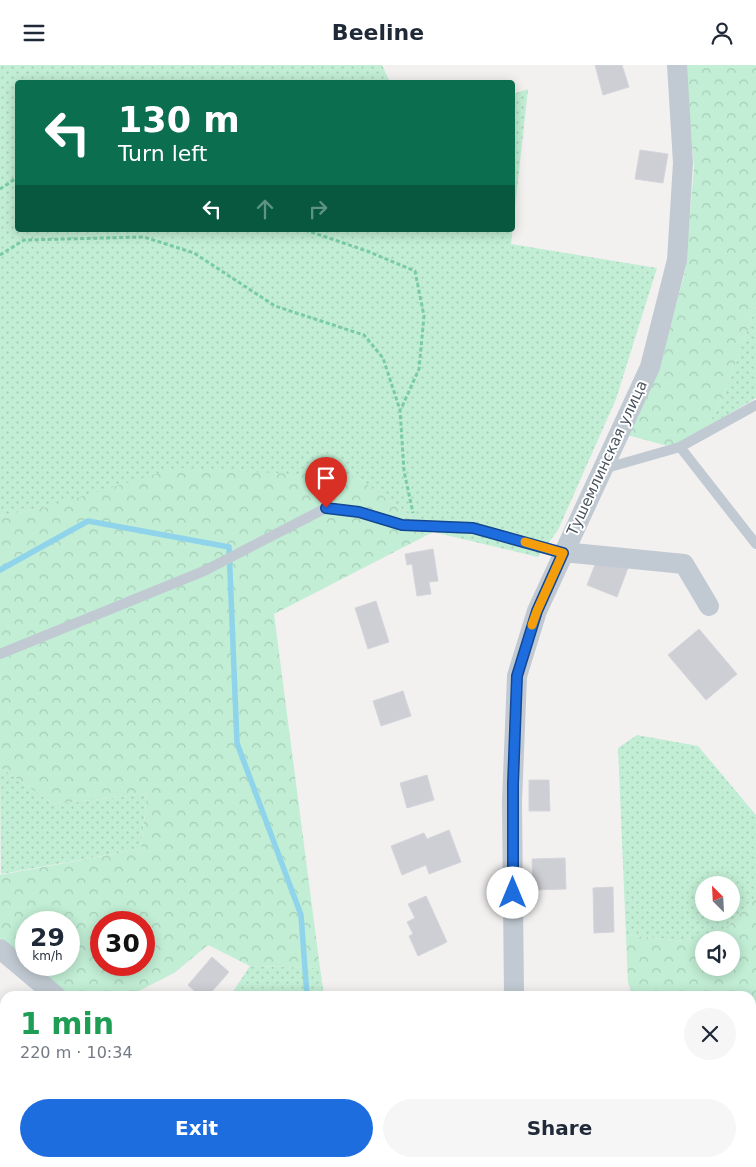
<!DOCTYPE html>
<meta charset="utf-8">
<style>
:root{--surface:#fff;--page:#f6f6f7;--text:#1f2937;--muted:#747a83;--accent:#1e6ddf}
body{margin:0;font-family:"DejaVu Sans",sans-serif;background:var(--page);color:var(--text);height:100vh;display:flex;flex-direction:column;font-size:19px;white-space:nowrap}
*{box-sizing:border-box;margin:0}
p{font-size:16px;color:var(--muted)}
.icon{flex:none;width:28px;height:28px;fill:none;stroke:currentColor;stroke-width:2;stroke-linecap:round;stroke-linejoin:round}
.map{position:relative;flex:1;overflow:hidden}
.panel{position:absolute;left:0px;top:926px;width:756px;height:176px;display:flex;flex-direction:column;background:var(--surface);border-radius:15px 15px 0 0;box-shadow:0 2px 12px #0003}
.panel>*{flex:none}
.guide{position:absolute;left:15px;top:15px;width:500px;height:152px;border-radius:5px;box-shadow:0 2px 12px #0003;background:#0b6e4f;color:#fff;overflow:hidden}
.needle{width:32px;rotate:336deg}
.tools{position:absolute;left:695px;top:811px;display:grid;gap:10px}
.tools a{display:grid;place-items:center;width:45px;height:45px;border-radius:50%;background:var(--surface);box-shadow:0 2px 12px #0003;font-size:25px}
.speed{position:absolute;left:15px;top:846px;display:flex;gap:10px;font-size:25px;font-weight:700;text-align:center}
.speed>*{display:grid;place-content:center;width:65px;height:65px;border-radius:50%;background:var(--surface);box-shadow:0 2px 12px #0003;line-height:1}
.speed small{font-size:12px;font-weight:400}
.speed .limit{border:8px solid #d22;background:#fff;color:#111}
.pin{position:absolute;display:grid;place-items:center;width:42px;height:42px;color:#fff;margin:-51px -21px;border-radius:50% 50% 50% 0;rotate:-45deg;box-shadow:0 0 5px #0007}
.pin .icon{rotate:45deg}
.me{position:absolute;width:55px;margin:-28px;rotate:0deg;stroke-linejoin:round;filter:drop-shadow(0 0 4px #0008)}
.turn{display:flex;align-items:center;gap:18px;height:105px;padding:0 20px;font-size:22px}
.turn .icon{width:65px;height:65px;stroke-width:2.5}
.turn b{display:block;font-size:35px;line-height:42px}
.lanes{display:flex;align-items:center;height:48px;padding:0 20px;background:#0003;justify-content:center;gap:25px;direction:ltr}
.lanes .off{opacity:.35}
.round{display:grid;place-items:center;flex:none;width:52px;height:52px;border-radius:26px;background:var(--page)}
.head{display:flex;align-items:center;justify-content:space-between;height:85px;padding:0 20px}
h1{font-size:30px;font-weight:700;line-height:38px;color:#1e9e55}
.button{display:flex;gap:10px;margin-top:auto;padding:10px 20px}
.button a{flex:1;height:58px;border-radius:30px;background:var(--accent);color:#fff;font-size:20px;font-weight:700;line-height:58px;text-align:center}
.button a+a{background:var(--page);color:var(--text)}
header{display:flex;justify-content:space-between;align-items:center;height:65px;padding:0 20px;background:var(--surface);font-size:22px;font-weight:700}
.map>svg:first-child{display:block}
.grass{fill:url(#grass-dots);fill-rule:evenodd}
.forest{fill:url(#forest-crowns);fill-rule:evenodd}
.lines{fill:none;stroke-linecap:round;stroke-linejoin:round}
.stream{stroke:#8fd4ea;stroke-width:5.5}
.building{fill:#cdcfd5;stroke:#d4d6db}
.path{stroke:#79cca5;stroke-width:3;stroke-dasharray:4 2.5;stroke-linecap:butt}
.service{stroke:#c1cad2;stroke-width:10}
.minor{stroke:#c1cad2;stroke-width:20}
.route-casing{stroke:#144791;stroke-width:12}
.route{stroke:#1e6ddf;stroke-width:9}
.slow{stroke:#f59e0b;stroke-width:9}
.labels{text-anchor:middle;dominant-baseline:central;stroke-width:4;stroke-linejoin:round;paint-order:stroke}
.street-label{font-size:15px;fill:#49535d;stroke:#fff}
</style>
<header><svg class="icon" aria-label="menu" viewBox="0 0 24 24"><path d="M4 6h16M4 12h16M4 18h16"/></svg>Beeline<svg class="icon" aria-label="person" viewBox="0 0 24 24"><circle cx="12" cy="8" r="4"/><path d="M4 21q1-7 8-7t8 7"/></svg></header>
<div class="map">
<svg width="756" height="1102" viewBox="0 0 756 1102">
<defs>
<pattern id="grass-dots" width="8" height="8" patternUnits="userSpaceOnUse" patternTransform="scale(1.25)"><rect width="8" height="8" fill="#c1eed4"/><path d="M2 2h.1M6 6h.1" fill="none" stroke="#a7ceb8" stroke-width="1.8" stroke-linecap="round"/></pattern>
<pattern id="forest-crowns" width="20" height="18" patternUnits="userSpaceOnUse" patternTransform="scale(1.25)"><rect width="20" height="18" fill="#c1eed4"/><path d="M2 6a3 3 0 1 1 6 0M12 15a3 3 0 1 1 6 0" fill="none" stroke="#a7ceb8"/></pattern>
</defs>
<rect width="100%" height="100%" fill="#f3f0f0"/>
<g class="grass">
<polygon points="0,0 382,0 390,17 18,18 18,165 512,165 513,29 528,24 511,179 657,203 616,334 558,465 538,492 433,467 357,412 47,442 0,451"/>
<polygon points="756,242 756,333 707,362 723,332"/>
<path d="M637,670l61,11 58,69v83l-42,42h-10v3l-78,-8 -8,-187zM704,820h27v28h-27z"/>
<polygon points="0,703 6,706 53,739 147,729 141,784 1,809"/>
<polygon points="250,901 320,903 324,931 230,931"/>
</g>
<g class="forest">
<polygon points="685,0 756,0 756,242 723,332 707,362 671,382 624,369 659,301 685,207 694,102"/>
<path d="M176,403l181,9 76,55 -159,82 46,354 -70,-2 -42,-21 -34,28 -45,23h-60l-37,-31h37v-42h-43v37l-26,-22v-63l141,-26 6,-55 -94,10 -47,-33 -6,-3v-252l47,-9zM101,858h43v42h-43z"/>
<polygon points="756,833 756,1102 695,1102 694,1098 751,1098 751,931 633,931 628,918 626,870 704,878 704,902 731,902 731,875 714,875"/>
<polygon points="5,1061 5,1098 159,1098 165,1102 173,1098 346,1098 347,1102 0,1102 0,1064"/>
</g>
<g class="lines">
<g class="stream">
<polyline points="0,505 88,456 229,482 237,678 301,850 307,931"/>
<polyline points="315,1098 315,1102"/>
</g>
</g>
<g class="building">
<polygon points="595,0 622,0 629,22 603,30"/>
<polygon points="640,85 668,89 663,118 635,114"/>
<polygon points="433,484 438,516 429,517 431,529 417,531 412,499 407,500 405,489"/>
<polygon points="598,492 628,503 617,532 587,520"/>
<polygon points="376,536 389,577 368,584 355,543"/>
<polygon points="699,564 737,609 706,635 668,590"/>
<polygon points="403,626 411,651 381,661 373,636"/>
<polygon points="427,710 434,735 407,743 400,718"/>
<polygon points="529,715 549,715 550,746 529,746"/>
<polygon points="449,765 461,797 429,809 426,800 402,810 391,781 424,768 427,774"/>
<polygon points="565,793 566,824 533,825 532,794"/>
<polygon points="613,822 614,867 594,868 593,823"/>
<polygon points="426,831 447,877 418,891 409,871 413,869 407,857 415,853 408,839"/>
<polygon points="212,892 229,907 208,931 200,931 188,920"/>
<polygon points="5,989 5,1016 0,1019 0,992"/>
<rect x="529" y="1098" width="28" height="4"/>
</g>
<g class="lines">
<g class="path">
<polyline points="0,124 18,112"/>
<polyline points="305,165 367,186 415,206 424,251 419,304 401,344"/>
<polyline points="0,190 24,175 144,172 194,188 275,241 364,270 383,293 400,345 404,406 413,448"/>
<polyline points="274,1098 279,1102"/>
</g>
<g class="service">
<polyline points="680,382 756,479"/>
<polyline points="603,404 680,382 756,340"/>
<polyline points="0,589 204,506 326,443 359,447 402,460 473,463 563,487"/>
</g>
<g class="minor">
<polyline points="563,487 684,499 709,541"/>
<polyline points="0,884 56,931"/>
<polyline points="514,931 512,736 517,611 537,546 650,302 677,195 683,98 677,0"/>
<polyline points="0,1051 5,1047"/>
<polyline points="513,1102 514,1098"/>
</g>
</g>
<g class="lines">
<g class="route-casing">
<polyline id="route" points="326,443 359,447 402,460 473,463 563,488 537,546 517,611 513,719 513,828"/>
</g>
<use href="#route" class="route"/>
<polyline class="slow" points="525,477 563,488 537,546 532,560"/>
</g>
<g class="labels">
<g class="street-label">
<text transform="translate(607 393) rotate(-65)">Тушемлинская улица</text>
</g>
</g>
</svg>
<div class="tools">
<a><svg class="needle" viewBox="-14 -14 28 28"><path d="M0-13l5 13h-10z" fill="#e53935"/><path d="M0 13l5-13h-10z" fill="#747a83"/></svg></a>
<a><svg class="icon" aria-label="sound" viewBox="0 0 24 24"><path d="M4 9h4l5-4v14l-5-4H4zM17 9q2 3 0 6"/></svg></a>
</div>
<div class="speed"><div>29<small>km/h</small></div><div class="limit">30</div></div>
<div class="pin" style="left:326px;top:443px;background:#d93025"><svg class="icon" aria-label="arrive" viewBox="0 0 24 24"><path d="M6 21V4h12l-3 4 3 4H6"/></svg></div>
<svg class="me" style="left:513px;top:828px" viewBox="-20 -20 40 40"><circle r="19" fill="#fff"/><path d="M0-13L10 11 0 6-10 11z" fill="#1e6ddf"/></svg>
<div class="guide">
<div class="turn"><svg class="icon" aria-label="left" viewBox="0 0 24 24"><path d="M17 20v-9H6M10 6l-5 5 5 5"/></svg><div><b>130 m</b>Turn left</div></div>
<div class="lanes"><svg class="icon" aria-label="left" viewBox="0 0 24 24"><path d="M17 20v-9H6M10 6l-5 5 5 5"/></svg><svg class="icon off" aria-label="ahead" viewBox="0 0 24 24"><path d="M12 20V5M6 11l6-6 6 6"/></svg><svg class="icon off" aria-label="right" viewBox="0 0 24 24"><path d="M7 20v-9h11M14 6l5 5-5 5"/></svg></div>
</div>
<section class="panel">
<div class="head"><div><h1>1 min</h1><p>220 m · 10:34</p></div><a class="round"><svg class="icon" aria-label="close" viewBox="0 0 24 24"><path d="M6 6l12 12M18 6L6 18"/></svg></a></div>
<div class="button"><a>Exit</a><a>Share</a></div>
</section>
</div>
